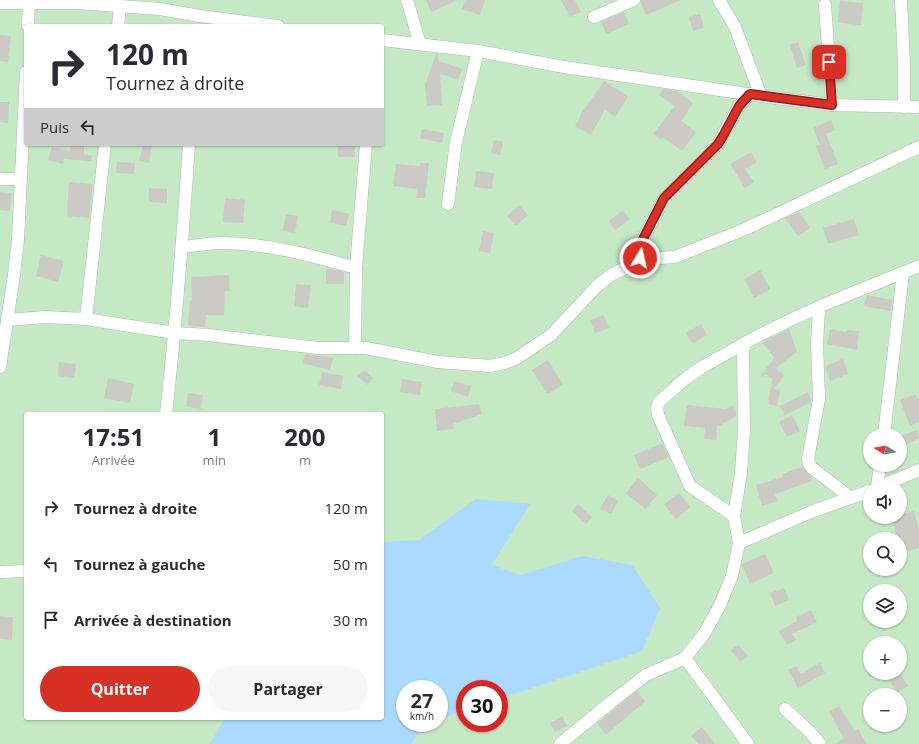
<!DOCTYPE html>
<html lang="fr">
<meta charset="utf-8">
<style>
:root{--surface:#fff;--page:#f7f7f7;--text:#2b2b33;--muted:#7c7c81;--accent:#d93025}
body{margin:0;font-family:"Open Sans",sans-serif;background:var(--page);color:var(--text);height:100vh;display:flex;flex-direction:column;font-size:15px;white-space:nowrap}
*{box-sizing:border-box;margin:0}
p{font-size:13px;color:var(--muted)}
.icon{flex:none;width:22px;height:22px;fill:none;stroke:currentColor;stroke-width:2;stroke-linecap:round;stroke-linejoin:round}
.map{position:relative;flex:1;overflow:hidden}
.sheet{position:absolute;left:24px;top:412px;width:360px;height:308px;display:flex;flex-direction:column;background:var(--surface);border-radius:4px;box-shadow:0 1px 3px #0004}
.sheet>*{flex:none}
.hud{position:absolute;left:24px;top:24px;width:360px;height:122px;border-radius:4px;box-shadow:0 1px 3px #0004;background:#fff;color:var(--text);overflow:hidden}
.needle{width:26px;rotate:281deg}
.buttons{position:absolute;left:863px;top:428px;display:grid;gap:8px}
.buttons a{display:grid;place-items:center;width:44px;height:44px;border-radius:50%;background:var(--surface);box-shadow:0 1px 3px #0004;font-size:20px}
.speed{position:absolute;left:396px;top:680px;display:flex;gap:8px;font-size:20px;font-weight:700;text-align:center}
.speed>*{display:grid;place-content:center;width:52px;height:52px;border-radius:50%;background:var(--surface);box-shadow:0 1px 3px #0004;line-height:1}
.speed small{font-size:10px;font-weight:400}
.speed .limit{border:6px solid #d22;background:#fff;color:#111}
.pin{position:absolute;display:grid;place-items:center;width:34px;height:34px;color:#fff;margin:-17px;border-radius:8px;box-shadow:0 2px 6px #0006}
.me{position:absolute;width:44px;margin:-22px;rotate:9deg;stroke-linejoin:round;filter:drop-shadow(0 0 3px #0008)}
.turn{display:flex;align-items:center;gap:14px;height:84px;padding:0 16px;font-size:18px}
.turn .icon{width:52px;height:52px;stroke-width:2.5}
.turn b{display:block;font-size:28px;line-height:34px}
.then{display:flex;align-items:center;height:38px;padding:0 16px;background:#0003;gap:8px;font-size:15px}
.eta{display:flex;justify-content:space-evenly;align-items:center;height:68px;text-align:center}
.eta b{font-size:24px;font-weight:700;line-height:28px}
.action{display:flex;gap:8px;margin-top:auto;padding:8px 16px}
.action a{flex:1;height:46px;border-radius:24px;background:var(--accent);color:#fff;font-size:16px;font-weight:700;line-height:46px;text-align:center}
.action a+a{background:var(--page);color:var(--text)}
ul{padding:0;list-style:none}
li{display:flex;align-items:center;gap:12px;height:56px;padding:0 16px}
li div{flex:1}
li b{display:block;font-size:15px}
li em{font-style:normal}
.map>svg:first-child{display:block}
.green{fill:#c5e8c5;fill-rule:evenodd}
.water{fill:#aadaff}
.building{fill:#cccac5}
.lines{fill:none;stroke-linecap:round;stroke-linejoin:round}
.street-casing{stroke:#b5b8bc;stroke-width:13}
.street{stroke:#fff;stroke-width:12}
.route-casing{stroke:#8d1f18;stroke-width:10}
.route{stroke:#d93025;stroke-width:7}
</style>
<div class="map">
<svg width="919" height="744" viewBox="0 0 919 744">
<rect width="100%" height="100%" fill="#f1efe8"/>
<path class="green" d="M0,0h919v744h-919zM26,26h356v118h-356zM26,414h356v304h-356zM870,435h30v30h-30zM870,487h30v30h-30zM870,539h30v30h-30zM870,591h30v30h-30zM870,643h30v30h-30zM405,689h34v34h-34zM465,689h34v34h-34zM870,695h30v30h-30z"/>
<polygon class="water" points="476,499 530,504 492,565 521,575 582,556 632,565 660,608 642,651 499,699 499,689 465,689 465,710 439,719 439,689 405,689 405,723 427,723 425,724 411,744 210,744 225,718 382,718 382,542 419,540"/>
<g class="building">
<polygon points="426,0 458,0 431,12"/>
<polygon points="465,0 485,0 480,15 462,9"/>
<polygon points="561,0 575,0 581,12 570,17"/>
<polygon points="641,0 681,0 646,15 641,3"/>
<polygon points="840,1 863,3 861,25 838,23"/>
<polygon points="624,12 629,24 606,34 601,22"/>
<polygon points="700,14 704,28 693,31 689,17"/>
<polygon points="0,35 11,36 8,62 0,61"/>
<polygon points="798,42 806,65 797,68 790,45"/>
<polygon points="436,54 438,54 439,61 462,69 458,80 440,74 442,105 427,106 425,85"/>
<polygon points="604,81 628,97 615,117 605,110 591,135 575,126 583,111"/>
<polygon points="663,89 677,91 693,103 681,121 696,132 682,151 663,137 661,140 653,134 675,106 659,95"/>
<polygon points="0,102 9,102 8,123 0,122"/>
<polygon points="831,120 835,130 826,134 838,164 825,169 816,146 820,145 813,128"/>
<polygon points="422,129 444,133 442,143 420,138"/>
<polygon points="494,140 503,142 500,155 491,153"/>
<polygon points="70,144 84,144 84,154 92,156 91,161 64,159 63,164 48,160 52,147 70,151"/>
<polygon points="143,144 152,144 149,163 139,161"/>
<polygon points="338,144 355,144 354,157 338,157"/>
<polygon points="751,152 757,162 745,169 754,182 745,188 730,164"/>
<polygon points="117,162 135,163 134,174 116,173"/>
<polygon points="420,163 429,163 425,198 416,198 417,189 393,186 396,164 420,166"/>
<polygon points="476,171 494,173 492,189 474,187"/>
<polygon points="69,182 93,184 89,218 67,216"/>
<polygon points="149,188 167,189 167,203 149,202"/>
<polygon points="0,192 12,193 10,211 0,210"/>
<polygon points="225,198 245,200 243,223 223,222"/>
<polygon points="519,205 528,215 516,226 507,216"/>
<polygon points="332,210 349,214 346,226 330,223"/>
<polygon points="623,210 630,219 615,230 609,221"/>
<polygon points="799,212 810,228 798,236 785,218"/>
<polygon points="286,214 298,216 295,233 283,231"/>
<polygon points="854,219 859,235 828,244 823,228"/>
<polygon points="483,231 494,233 490,253 479,251"/>
<polygon points="41,255 64,261 58,282 36,276"/>
<polygon points="326,268 344,272 344,284 326,284"/>
<polygon points="760,270 770,289 754,298 744,279"/>
<polygon points="229,275 230,291 225,291 224,315 206,315 205,327 188,326 190,300 192,301 191,277"/>
<polygon points="296,284 311,285 308,308 294,306"/>
<polygon points="867,295 892,300 891,311 864,306"/>
<polygon points="604,315 609,328 595,333 590,320"/>
<polygon points="701,324 707,335 693,344 686,333"/>
<polygon points="789,329 797,352 775,368 784,375 774,389 780,390 777,406 768,404 772,379 766,374 763,377 761,376 774,358 762,342"/>
<polygon points="830,329 847,332 847,330 859,331 857,350 827,344"/>
<polygon points="305,354 322,356 333,358 330,370 303,363"/>
<polygon points="843,359 848,374 830,381 825,366"/>
<polygon points="548,360 563,384 547,394 532,370"/>
<polygon points="59,362 76,364 74,378 58,376"/>
<polygon points="364,370 373,378 367,385 358,376"/>
<polygon points="322,372 343,376 341,389 319,385"/>
<polygon points="108,378 134,384 130,403 104,398"/>
<polygon points="402,379 422,382 420,395 400,392"/>
<polygon points="454,381 471,386 468,397 451,391"/>
<polygon points="808,392 811,400 811,402 785,415 780,406"/>
<polygon points="188,393 203,395 201,409 186,407"/>
<polygon points="916,394 919,401 919,422 910,426 900,400"/>
<polygon points="479,404 482,414 453,424 454,429 437,431 435,409"/>
<polygon points="687,405 726,409 733,405 736,410 736,416 717,427 716,440 704,439 705,428 684,426"/>
<polygon points="792,415 800,431 787,437 779,422"/>
<polygon points="917,430 919,439 904,445 901,436"/>
<polygon points="662,443 669,457 640,469 634,455"/>
<polygon points="802,467 811,476 812,481 775,494 777,501 762,506 756,485 783,477 782,474"/>
<polygon points="638,478 657,495 645,509 626,493"/>
<polygon points="679,493 690,507 676,519 664,504"/>
<polygon points="608,495 618,501 611,514 600,509"/>
<polygon points="578,504 592,517 586,524 572,511"/>
<polygon points="914,511 919,529 919,548 900,553 900,539 897,539 892,517 900,517 900,515"/>
<polygon points="765,554 774,573 750,584 742,564"/>
<polygon points="784,588 789,600 775,606 770,593"/>
<polygon points="811,610 817,622 792,634 796,640 787,645 779,631 797,621 796,617"/>
<polygon points="0,616 13,617 12,640 0,639"/>
<polygon points="738,645 748,656 740,662 731,650"/>
<polygon points="820,663 825,673 798,688 788,670 796,666 801,674"/>
<polygon points="885,673 900,673 908,686 897,693"/>
<polygon points="637,691 645,701 606,735 597,723"/>
<polygon points="839,706 855,731 858,729 867,744 835,744 844,738 829,712"/>
<polygon points="562,716 567,726 555,732 550,723"/>
<polygon points="702,727 715,744 698,744 691,736"/>
</g>
<g class="lines">
<g class="street-casing">
<g id="street">
<polyline points="407,0 420,44"/>
<polyline points="719,0 735,27 761,96"/>
<polyline points="901,0 904,63 904,107"/>
<polyline points="0,3 75,3 120,6 160,9 200,16 278,26"/>
<polyline points="825,5 832,105"/>
<polyline points="594,17 634,0"/>
<polyline points="28,26 29,2"/>
<polyline points="118,26 120,6"/>
<polyline points="382,40 478,51 564,67 761,96 832,105 919,107"/>
<polyline points="0,179 21,179"/>
<polyline points="448,204 456,142 478,51"/>
<path d="M182,247c14,-1 29,-5 43,-4 45,1 89,13 131,25"/>
<polyline points="644,259 640,259 640,248 642,241 664,199 718,144 739,106 750,94"/>
<polyline points="819,308 817,344 819,399 808,459 809,464 812,468 851,498"/>
<polyline points="86,319 105,144"/>
<polyline points="7,320 45,317 86,319 175,333 209,335 318,348 366,348 438,362 490,366 505,363 517,358 551,335 597,286 611,275 644,259 675,257 743,230 919,147"/>
<polyline points="355,348 356,268 366,144"/>
<polyline points="0,367 14,275 18,239 26,72"/>
<path d="M166,414c10,-90 17,-180 23,-270"/>
<polyline points="884,435 903,273"/>
<polyline points="877,487 880,465"/>
<polyline points="879,487 919,470"/>
<polyline points="734,516 690,486 658,415 657,408 659,402 685,379 702,367 745,343"/>
<polyline points="739,543 811,512 870,491"/>
<polyline points="0,572 26,571"/>
<polyline points="685,658 748,744"/>
<polyline points="785,709 809,731 820,744"/>
<path d="M560,744l51,-42 35,-27 39,-17 19,-24 15,-27 13,-31 7,-33 -5,-27 7,-43 3,-42 -1,-81 2,-7c55,-31 116,-53 174,-77"/>
</g>
</g>
<use href="#street" class="street"/>
</g>
<g class="lines">
<g class="route-casing">
<polyline id="route" points="640,258 640,248 642,241 664,198 718,144 723,136 739,106 750,94 832,105 829,62"/>
</g>
<use href="#route" class="route"/>
</g>
</svg>
<div class="buttons">
<a><svg class="needle" viewBox="-14 -14 28 28"><path d="M0-13l5 13h-10z" fill="#e53935"/><path d="M0 13l5-13h-10z" fill="#7c7c81"/></svg></a>
<a><svg class="icon" aria-label="sound" viewBox="0 0 24 24"><path d="M4 9h4l5-4v14l-5-4H4zM17 9q2 3 0 6"/></svg></a>
<a><svg class="icon" aria-label="search" viewBox="0 0 24 24"><circle cx="10" cy="10" r="6"/><path d="M15 15l6 6"/></svg></a>
<a><svg class="icon" aria-label="layers" viewBox="0 0 24 24"><path d="M12 4l9 5-9 5-9-5zM3 14l9 5 9-5"/></svg></a>
<a>+</a>
<a>−</a>
</div>
<div class="speed"><div>27<small>km/h</small></div><div class="limit">30</div></div>
<div class="pin" style="left:829px;top:62px;background:#d93025"><svg class="icon" aria-label="arrive" viewBox="0 0 24 24"><path d="M6 21V4h12l-3 4 3 4H6"/></svg></div>
<svg class="me" style="left:640px;top:258px" viewBox="-20 -20 40 40"><circle r="17" fill="#d93025" stroke="#fff" stroke-width="3"/><path d="M0-11L8 9 0 5-8 9z" fill="#fff"/></svg>
<div class="hud">
<div class="turn"><svg class="icon" aria-label="right" viewBox="0 0 24 24"><path d="M7 20v-9h11M14 6l5 5-5 5"/></svg><div><b>120 m</b>Tournez à droite</div></div>
<div class="then">Puis<svg class="icon" aria-label="left" viewBox="0 0 24 24"><path d="M17 20v-9H6M10 6l-5 5 5 5"/></svg></div>
</div>
<section class="sheet">
<div class="eta">
<div><b>17:51</b><p>Arrivée</p></div>
<div><b>1</b><p>min</p></div>
<div><b>200</b><p>m</p></div>
</div>
<ul>
<li><svg class="icon" aria-label="right" viewBox="0 0 24 24"><path d="M7 20v-9h11M14 6l5 5-5 5"/></svg><div><b>Tournez à droite</b></div><em>120 m</em></li>
<li><svg class="icon" aria-label="left" viewBox="0 0 24 24"><path d="M17 20v-9H6M10 6l-5 5 5 5"/></svg><div><b>Tournez à gauche</b></div><em>50 m</em></li>
<li><svg class="icon" aria-label="arrive" viewBox="0 0 24 24"><path d="M6 21V4h12l-3 4 3 4H6"/></svg><div><b>Arrivée à destination</b></div><em>30 m</em></li>
</ul>
<div class="action"><a>Quitter</a><a>Partager</a></div>
</section>
</div>
